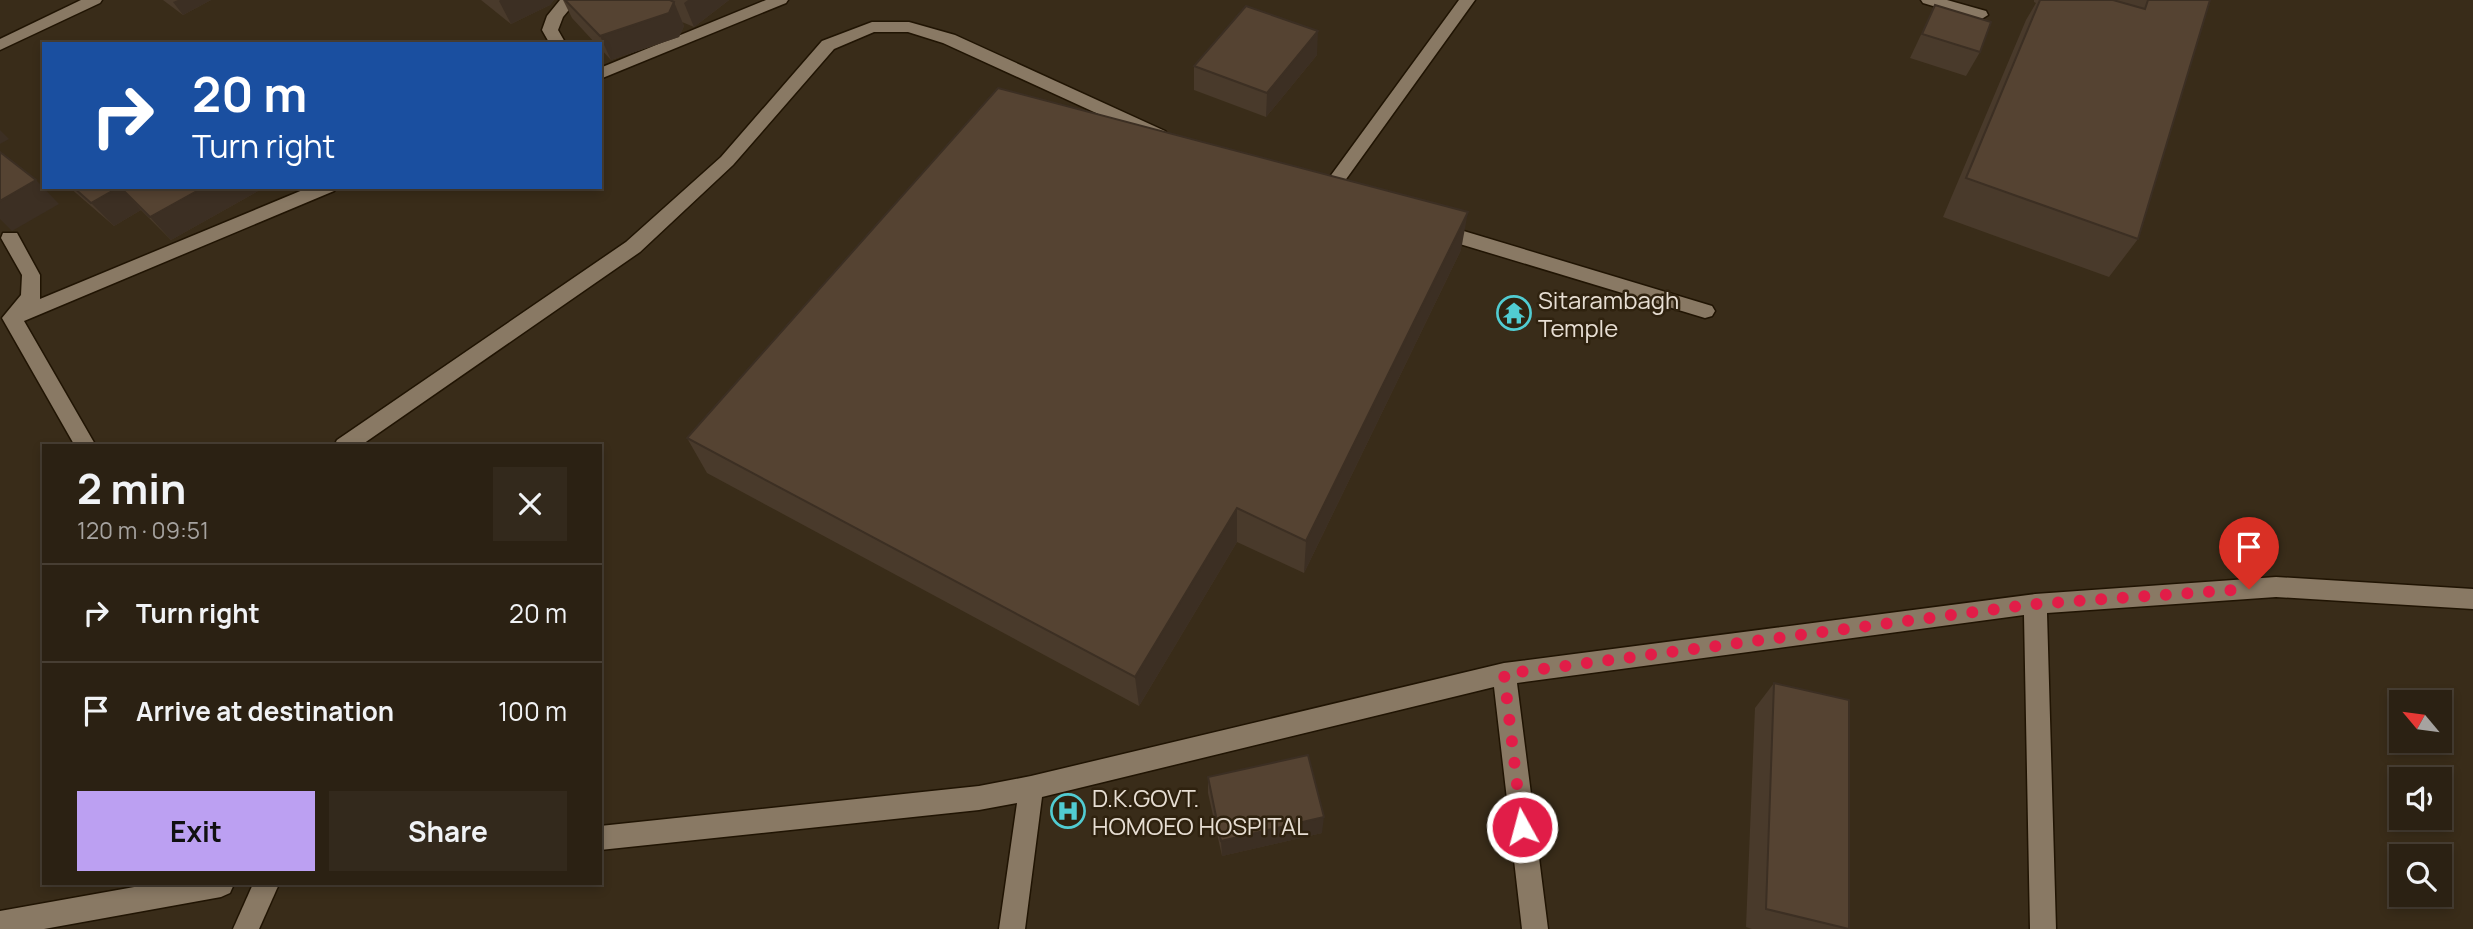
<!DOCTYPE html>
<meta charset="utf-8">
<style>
:root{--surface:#2b2113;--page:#33291c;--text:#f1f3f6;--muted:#a6a3a0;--line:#473e33;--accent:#bca0f2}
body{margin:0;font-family:Manrope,sans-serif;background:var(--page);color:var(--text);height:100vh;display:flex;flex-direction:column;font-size:26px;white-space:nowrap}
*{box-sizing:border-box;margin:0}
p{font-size:23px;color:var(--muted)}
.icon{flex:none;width:38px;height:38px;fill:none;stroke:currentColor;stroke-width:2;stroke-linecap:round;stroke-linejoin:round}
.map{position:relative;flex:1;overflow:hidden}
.drawer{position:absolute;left:42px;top:444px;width:560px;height:441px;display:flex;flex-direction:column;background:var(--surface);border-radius:0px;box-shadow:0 4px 10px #0003,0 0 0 2px var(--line)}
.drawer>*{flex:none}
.top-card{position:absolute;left:42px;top:42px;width:560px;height:147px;border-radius:0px;box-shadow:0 4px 10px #0003,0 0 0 2px var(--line);background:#1a4fa0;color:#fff;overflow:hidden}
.needle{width:46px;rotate:299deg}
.fabs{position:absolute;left:2389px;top:690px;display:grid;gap:14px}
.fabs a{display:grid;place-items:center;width:63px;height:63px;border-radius:0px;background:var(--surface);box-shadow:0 4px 10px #0003,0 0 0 2px var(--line);font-size:35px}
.pin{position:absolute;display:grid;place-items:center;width:60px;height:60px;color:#fff;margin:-72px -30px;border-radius:50% 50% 50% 0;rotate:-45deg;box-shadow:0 0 7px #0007}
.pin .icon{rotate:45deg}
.me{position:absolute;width:77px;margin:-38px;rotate:353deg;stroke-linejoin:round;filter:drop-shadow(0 0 5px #0008)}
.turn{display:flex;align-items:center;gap:24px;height:147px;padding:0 35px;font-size:32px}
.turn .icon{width:91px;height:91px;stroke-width:2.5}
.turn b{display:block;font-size:49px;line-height:60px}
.round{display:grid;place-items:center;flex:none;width:74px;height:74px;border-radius:0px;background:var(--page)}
.head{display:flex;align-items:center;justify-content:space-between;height:119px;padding:0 35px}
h1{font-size:42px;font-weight:700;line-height:52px}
.cta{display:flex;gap:14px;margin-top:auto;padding:14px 35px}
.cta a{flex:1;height:80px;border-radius:0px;background:var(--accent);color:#111;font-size:28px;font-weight:700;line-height:80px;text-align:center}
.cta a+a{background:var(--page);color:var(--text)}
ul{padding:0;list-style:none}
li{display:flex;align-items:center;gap:21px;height:98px;padding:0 35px;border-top:2px solid var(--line)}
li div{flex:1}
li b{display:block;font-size:26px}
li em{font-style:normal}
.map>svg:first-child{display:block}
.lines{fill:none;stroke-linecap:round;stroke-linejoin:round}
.minor-casing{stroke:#201403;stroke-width:3}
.minor{fill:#897964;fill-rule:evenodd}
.wall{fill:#493a2b}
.shaded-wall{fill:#3c2f23}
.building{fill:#554332;stroke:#3c2f23;stroke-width:2}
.route{stroke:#e11d48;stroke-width:12;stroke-dasharray:0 21.6}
.labels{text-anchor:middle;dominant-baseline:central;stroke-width:5;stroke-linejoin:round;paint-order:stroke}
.poi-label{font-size:24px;fill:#e7ded3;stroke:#2f220f;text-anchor:start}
</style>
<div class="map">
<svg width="2473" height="929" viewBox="0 0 2473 929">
<rect width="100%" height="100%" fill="#392c19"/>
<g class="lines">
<g class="minor-casing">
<g id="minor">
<polygon points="81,0 102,0 100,3 0,50 0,39"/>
<polygon points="560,0 577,0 563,17 558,30 566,44 550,44 542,30 547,16"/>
<polygon points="766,0 788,0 786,3 600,79 600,68"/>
<polygon points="1459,0 1475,0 1331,200 1325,202 1315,199 1312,195 1315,191 1321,189"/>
<polygon points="1921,0 1947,0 1986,11 1988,15 1980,20 1923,3"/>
<polygon points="872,22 909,22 955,35 1165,131 1168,135 1159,141 1153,139 943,43 908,32 874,32 834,49 733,165 640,252 360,446 334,446 337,440 626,242 721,157 822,41"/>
<polygon points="310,187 337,187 334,191 24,321 96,446 75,446 2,318 21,295 22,275 1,238 3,233 17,233 40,275 40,299"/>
<polygon points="1437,223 1712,306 1715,311 1712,316 1705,318 1430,235 1428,230 1430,225"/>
<polygon points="2276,577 2473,589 2473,609 2276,597 2047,613 2056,929 2030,929 2024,615 1517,683 1548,929 1522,929 1494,687 1042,797 1025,929 999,929 1017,803 979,810 600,850 600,826 979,786 1031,776 1504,663 2035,594"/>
<polygon points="151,884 234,884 230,893 221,897 44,929 0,929 0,911"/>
<polygon points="253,884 279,884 259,929 233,929"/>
</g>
</g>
<use href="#minor" class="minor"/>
</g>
<g class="wall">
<polygon points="163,0 211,0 183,15"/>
<polygon points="481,0 554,0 550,5 511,24"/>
<polygon points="563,0 729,0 694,27 682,22 684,26 679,37 611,60 600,48 600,44 596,44 572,18"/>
<polygon points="2034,0 2210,0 2138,239 2109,277 1943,217 2026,20 2036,3 2034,2"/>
<polygon points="1935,5 1980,52 1966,76 1910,58"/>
<polygon points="1317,55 1266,117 1194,90 1194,66"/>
<polygon points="69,187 255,187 258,191 171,240 141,210 114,226"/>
<polygon points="1461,250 1304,573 1237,542 1139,706 707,473 687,438"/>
<polygon points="1774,683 1849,929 1752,929 1746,927 1755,708"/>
<polygon points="1208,777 1322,833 1222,856 1208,793"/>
</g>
<g class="shaded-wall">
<polygon points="178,0 211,0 183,15 173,2"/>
<polygon points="500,0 554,0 550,5 511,24 499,1"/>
<polygon points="688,0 729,0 694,27 684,3"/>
<polygon points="674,2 684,26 679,37 611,60 600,36"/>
<polygon points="1318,31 1317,55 1266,117 1267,93"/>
<polygon points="0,130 9,139 0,144"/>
<polygon points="36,180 59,204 12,231 0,219 0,201"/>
<polygon points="119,187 165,187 122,189 141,210 114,226 91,203"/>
<polygon points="204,187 255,187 258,191 171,240 150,217"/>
<polygon points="1468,212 1461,250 1304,573 1306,541"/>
<polygon points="1237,508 1237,542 1139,706 1135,677"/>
<polygon points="1324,817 1322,833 1222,856 1221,841"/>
</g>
<g class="building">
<polygon points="565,0 670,0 674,2 669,13 600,36"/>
<polygon points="2040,0 2113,0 2145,9 2148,0 2210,0 2138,239 1966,178"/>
<polygon points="1935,5 1991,22 1980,52 1922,34"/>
<polygon points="1246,6 1318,31 1267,93 1194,66"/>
<polygon points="998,88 1468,212 1306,541 1237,508 1135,677 687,438"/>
<polygon points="0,152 36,180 0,201"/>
<polygon points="73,187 119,187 91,203"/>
<polygon points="125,187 204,187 150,217 122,189"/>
<polygon points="1774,683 1849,700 1849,929 1766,909"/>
<polygon points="1308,755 1324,817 1221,841 1208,777"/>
</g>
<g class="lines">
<polyline class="route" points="1522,827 1504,674 2035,604 2249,589"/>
</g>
<defs>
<g id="temple-ring" transform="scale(1.75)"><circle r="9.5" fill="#2f220f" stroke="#51ccd2" stroke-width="1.5"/><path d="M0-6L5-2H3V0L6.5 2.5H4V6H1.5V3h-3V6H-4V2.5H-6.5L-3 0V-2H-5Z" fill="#51ccd2"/></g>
<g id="hospital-ring" transform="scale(1.75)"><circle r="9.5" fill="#2f220f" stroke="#51ccd2" stroke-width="1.5"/><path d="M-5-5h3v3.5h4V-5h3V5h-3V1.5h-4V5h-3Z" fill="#51ccd2"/></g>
</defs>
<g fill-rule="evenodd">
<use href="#temple-ring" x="1514" y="313"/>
<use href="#hospital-ring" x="1068" y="811"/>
</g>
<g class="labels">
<g class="poi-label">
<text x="1538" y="299">Sitarambagh<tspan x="1538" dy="28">Temple</tspan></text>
<text x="1092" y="797">D.K.GOVT.<tspan x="1092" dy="28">HOMOEO HOSPITAL</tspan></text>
</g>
</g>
</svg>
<div class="fabs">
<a><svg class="needle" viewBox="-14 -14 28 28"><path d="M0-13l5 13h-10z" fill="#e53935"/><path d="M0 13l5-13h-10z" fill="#a6a3a0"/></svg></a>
<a><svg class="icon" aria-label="sound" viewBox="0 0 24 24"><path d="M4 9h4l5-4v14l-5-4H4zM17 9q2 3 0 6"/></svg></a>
<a><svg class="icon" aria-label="search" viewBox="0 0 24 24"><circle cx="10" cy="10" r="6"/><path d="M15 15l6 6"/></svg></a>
</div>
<div class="pin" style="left:2249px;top:589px;background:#d93025"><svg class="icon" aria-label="arrive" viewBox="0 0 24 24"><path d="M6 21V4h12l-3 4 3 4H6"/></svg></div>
<svg class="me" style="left:1522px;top:827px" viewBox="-20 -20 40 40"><circle r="17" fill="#e11d48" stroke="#fff" stroke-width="3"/><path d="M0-11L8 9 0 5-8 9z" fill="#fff"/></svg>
<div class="top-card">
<div class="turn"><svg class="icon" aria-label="right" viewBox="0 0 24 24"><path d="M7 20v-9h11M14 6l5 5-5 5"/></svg><div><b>20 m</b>Turn right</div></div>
</div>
<section class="drawer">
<div class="head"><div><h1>2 min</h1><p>120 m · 09:51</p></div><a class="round"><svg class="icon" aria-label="close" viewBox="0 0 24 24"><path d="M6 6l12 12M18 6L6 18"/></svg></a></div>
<ul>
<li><svg class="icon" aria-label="right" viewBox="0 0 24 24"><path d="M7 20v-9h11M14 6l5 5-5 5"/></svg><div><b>Turn right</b></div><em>20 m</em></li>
<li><svg class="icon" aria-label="arrive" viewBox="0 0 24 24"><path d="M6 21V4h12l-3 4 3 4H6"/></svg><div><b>Arrive at destination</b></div><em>100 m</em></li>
</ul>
<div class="cta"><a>Exit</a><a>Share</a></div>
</section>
</div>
